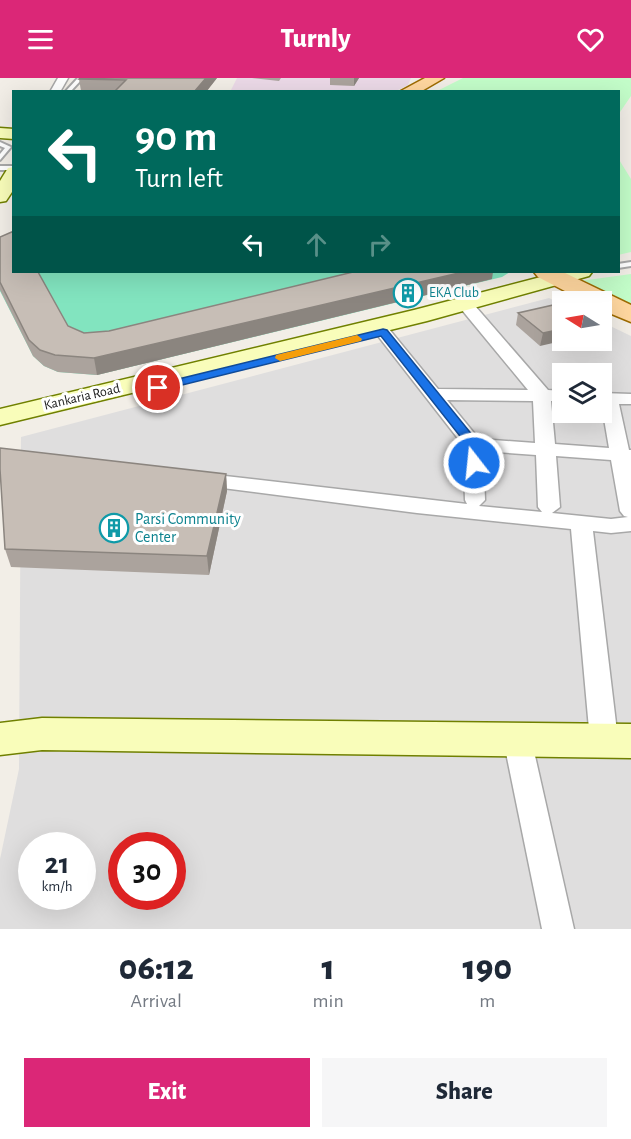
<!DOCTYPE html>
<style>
:root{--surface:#fff;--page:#f6f6f7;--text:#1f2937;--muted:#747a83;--accent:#db2777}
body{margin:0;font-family:"Alegreya Sans",sans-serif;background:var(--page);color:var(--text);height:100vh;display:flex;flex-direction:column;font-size:22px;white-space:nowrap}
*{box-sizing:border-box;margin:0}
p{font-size:20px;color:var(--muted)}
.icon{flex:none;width:33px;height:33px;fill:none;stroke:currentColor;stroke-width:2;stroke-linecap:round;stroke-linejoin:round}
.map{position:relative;height:851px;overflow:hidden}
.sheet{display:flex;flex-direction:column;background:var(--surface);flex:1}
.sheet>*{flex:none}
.hud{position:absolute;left:12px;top:12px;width:608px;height:183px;border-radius:0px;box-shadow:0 6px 24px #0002;background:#00695c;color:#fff;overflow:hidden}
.needle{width:39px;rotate:281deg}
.controls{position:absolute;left:552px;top:213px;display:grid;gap:12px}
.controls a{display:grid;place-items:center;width:60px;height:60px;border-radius:0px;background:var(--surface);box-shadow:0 6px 24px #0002;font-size:30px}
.speed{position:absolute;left:18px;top:754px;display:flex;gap:12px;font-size:30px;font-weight:700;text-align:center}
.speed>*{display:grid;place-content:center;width:78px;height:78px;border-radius:50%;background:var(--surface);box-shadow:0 6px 24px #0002;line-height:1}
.speed small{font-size:15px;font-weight:400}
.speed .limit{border:9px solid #d22;background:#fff;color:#111}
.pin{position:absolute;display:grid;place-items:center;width:51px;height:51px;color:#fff;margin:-26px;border:3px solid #fff;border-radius:50%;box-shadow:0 2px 6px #0007}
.me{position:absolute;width:66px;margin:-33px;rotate:344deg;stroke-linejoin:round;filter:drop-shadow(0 0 4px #0008)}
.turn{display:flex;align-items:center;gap:21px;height:126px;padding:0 24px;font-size:27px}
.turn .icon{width:78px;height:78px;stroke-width:2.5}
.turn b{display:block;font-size:42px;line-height:51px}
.lanes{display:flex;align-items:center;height:57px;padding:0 24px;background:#0003;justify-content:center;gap:30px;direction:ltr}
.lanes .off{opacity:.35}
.eta{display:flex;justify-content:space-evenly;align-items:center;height:102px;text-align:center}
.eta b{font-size:36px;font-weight:800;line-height:42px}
.cta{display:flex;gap:12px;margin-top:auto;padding:12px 24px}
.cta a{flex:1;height:69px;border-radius:0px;background:var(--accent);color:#fff;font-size:24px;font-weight:800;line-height:69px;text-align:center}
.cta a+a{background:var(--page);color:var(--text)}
header{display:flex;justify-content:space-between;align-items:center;height:78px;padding:0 24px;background:var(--accent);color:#fff;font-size:27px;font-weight:800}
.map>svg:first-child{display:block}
.residential{fill:#dfdede;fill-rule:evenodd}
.industrial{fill:#ebd9e7}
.park{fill:#c3fdc9}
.pitch{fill:#82e4bf}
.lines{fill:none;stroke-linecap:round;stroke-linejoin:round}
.lane-casing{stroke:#a8a8a8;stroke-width:4}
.street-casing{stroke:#a8a8a8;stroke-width:3}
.secondary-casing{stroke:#708000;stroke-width:3}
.primary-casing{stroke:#9e6b00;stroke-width:3}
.lane{fill:#fff;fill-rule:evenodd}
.street{fill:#fff;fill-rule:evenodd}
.secondary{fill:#f9fdba;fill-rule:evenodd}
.primary{fill:#ffd79f;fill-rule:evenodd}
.wall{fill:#aba39d}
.shaded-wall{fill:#8b857f}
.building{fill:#c7beb6;stroke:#8b857f;stroke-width:1.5}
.route{fill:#1a73e8;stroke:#114b97;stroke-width:1.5}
.slow{fill:#f59e0b}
.labels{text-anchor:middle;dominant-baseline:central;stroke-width:6;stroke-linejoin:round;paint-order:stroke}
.far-culture-label{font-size:14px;fill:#0d838f;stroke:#fff;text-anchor:start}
.far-street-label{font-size:14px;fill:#212121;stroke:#fff}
.culture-label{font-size:16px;fill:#0d838f;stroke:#fff;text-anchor:start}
</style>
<header><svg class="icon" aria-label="menu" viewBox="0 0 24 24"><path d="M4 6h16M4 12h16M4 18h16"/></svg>Turnly<svg class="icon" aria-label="heart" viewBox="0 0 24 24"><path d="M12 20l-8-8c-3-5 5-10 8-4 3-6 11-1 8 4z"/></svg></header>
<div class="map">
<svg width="631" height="851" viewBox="0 0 631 851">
<rect width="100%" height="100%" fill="#f2eee7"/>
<path class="residential" d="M549,220l13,6v36h40v-18l29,14v593h-631v-70l19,-90 2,-332zM562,296h40v38h-40zM32,768h50v51h-50zM122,768h50v51h-50z"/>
<polygon class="industrial" points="237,0 411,0 408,7 396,13 230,14"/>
<g class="park">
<polygon points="463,0 631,0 631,18 618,37 618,14 437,13"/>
<polygon points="618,80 631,101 631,174 618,177"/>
<polygon points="631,196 631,234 565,205"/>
</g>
<polygon class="pitch" points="0,176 14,194 510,194 502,199 97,297 58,294 44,288 33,278 0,213"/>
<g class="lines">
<g class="lane-casing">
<g id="lane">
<polygon points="78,0 83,0 70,14 65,14"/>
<polygon points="0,64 11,69 0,82 0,76 5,70 0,68"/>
<rect x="0" y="88" width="14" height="4"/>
<polygon points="631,184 631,188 618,190 618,186"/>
</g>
</g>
<g class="street-casing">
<g id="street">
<polygon points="58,0 68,0 60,14 50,14"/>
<path d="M470,227l6,2 72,83 14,1v10h-11l4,43 54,4 -7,-41v-14l29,1v10h-12l10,46h2v81l-20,2 -18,-2 25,209 -4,8 -10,4 -10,-4 -4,-8 -19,-211 -154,-16 -218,-28 -7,-2 -3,-4 3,-4 7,-2 268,31 -2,-4 -2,-55 -88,-113 8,-5 6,2 49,60 90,1 -66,-80zM447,322l86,1 2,42 -56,-4zM483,373l53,4 2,52 4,5 -63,-6 6,-6zM556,378l55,4 9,51 4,5 4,1 -17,2 -59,-6 8,-6z"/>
<polygon points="517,649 527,652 531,660 574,851 542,851 503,660 507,652"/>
</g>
</g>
<g class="secondary-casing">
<g id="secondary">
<polygon points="0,50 14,51 14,61 0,60"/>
<polygon points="14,89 14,111 6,123 0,124 0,103 8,90"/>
<polygon points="560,194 592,194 589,198 427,243 0,347 0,331 414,232"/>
<polygon points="42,640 631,646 631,680 42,672 0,677 0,645"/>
</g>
</g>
<g class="primary-casing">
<g id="primary">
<polygon points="425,0 444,0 420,14 399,14"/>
<polygon points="534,194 563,194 631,227 631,244 602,232 602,224 586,224 538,199"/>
</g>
</g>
<use href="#lane" class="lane"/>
<use href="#street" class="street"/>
<use href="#secondary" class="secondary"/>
<use href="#primary" class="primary"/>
</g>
<g class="wall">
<polygon points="217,0 206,14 81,13 79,1"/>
<polygon points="252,0 281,0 279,3"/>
<polygon points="330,0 359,0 354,8 330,7"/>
<polygon points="0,159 68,248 84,255 109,253 492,201 97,297 58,294 44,288 33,278 0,212"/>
<polygon points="562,225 540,268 516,247 518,235"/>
<polygon points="226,396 227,413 209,497 11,489 5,471"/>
</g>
<g class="shaded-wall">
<polygon points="206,0 217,0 206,14 194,14"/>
<polygon points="354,0 359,0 354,8"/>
<polygon points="463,194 493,194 492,201 97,297 94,280"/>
<polygon points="562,251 562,262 566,262 540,268 543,255"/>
<polygon points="226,396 227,413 209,497 207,478"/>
</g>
<g class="building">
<polygon points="80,0 206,0 194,14 114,14 126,2 79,1"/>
<polygon points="14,153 14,194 38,194 68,248 84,255 109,253 353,194 463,194 94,280 55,277 40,272 29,262 0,204 0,159"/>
<polygon points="562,225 562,251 543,255 518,235"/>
<polygon points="0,370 226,396 207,478 5,471 0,391"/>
</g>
<polygon class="route" points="383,251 387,252 478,364 480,385 479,388 469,388 467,367 381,258 158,313 152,310 154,307"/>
<polygon class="slow" points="357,257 362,261 361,263 280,283 275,280 276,277"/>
<defs>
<g id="building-ring" transform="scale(1.5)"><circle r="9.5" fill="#fff" stroke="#0f9aa8" stroke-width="1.5"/><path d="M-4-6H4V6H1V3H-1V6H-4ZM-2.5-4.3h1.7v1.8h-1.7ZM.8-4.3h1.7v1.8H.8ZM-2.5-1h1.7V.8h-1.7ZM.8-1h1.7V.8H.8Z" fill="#0f9aa8"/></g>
</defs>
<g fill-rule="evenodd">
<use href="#building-ring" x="408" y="215"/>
<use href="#building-ring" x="114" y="450"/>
</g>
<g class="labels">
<g class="far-culture-label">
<text x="429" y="215">EKA Club</text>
</g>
<g class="far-street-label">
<text transform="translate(82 319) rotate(-13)">Kankaria Road</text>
</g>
<g class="culture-label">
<text x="135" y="441">Parsi Community<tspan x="135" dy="18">Center</tspan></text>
</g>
</g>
</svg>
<div class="controls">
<a><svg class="needle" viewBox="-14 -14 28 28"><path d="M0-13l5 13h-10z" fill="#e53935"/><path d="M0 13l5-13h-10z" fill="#747a83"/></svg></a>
<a><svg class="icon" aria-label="layers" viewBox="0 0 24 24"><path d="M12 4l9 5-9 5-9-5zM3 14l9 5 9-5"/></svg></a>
</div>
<div class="speed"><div>21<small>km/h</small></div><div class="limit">30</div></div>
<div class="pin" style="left:158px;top:310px;background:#d93025"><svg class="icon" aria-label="arrive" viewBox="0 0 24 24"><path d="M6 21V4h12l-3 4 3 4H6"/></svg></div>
<svg class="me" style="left:474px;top:385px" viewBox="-20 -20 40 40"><circle r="17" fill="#1a73e8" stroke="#fff" stroke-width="3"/><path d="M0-11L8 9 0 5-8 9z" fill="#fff"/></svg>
<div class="hud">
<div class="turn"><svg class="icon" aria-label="left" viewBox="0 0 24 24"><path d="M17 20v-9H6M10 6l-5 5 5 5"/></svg><div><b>90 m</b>Turn left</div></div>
<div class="lanes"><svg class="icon" aria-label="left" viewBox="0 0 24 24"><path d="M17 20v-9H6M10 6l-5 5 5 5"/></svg><svg class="icon off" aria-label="ahead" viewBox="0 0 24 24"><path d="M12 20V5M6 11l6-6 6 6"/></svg><svg class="icon off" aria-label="right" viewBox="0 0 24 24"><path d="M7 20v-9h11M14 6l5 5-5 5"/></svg></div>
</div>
</div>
<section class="sheet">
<div class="eta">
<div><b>06:12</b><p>Arrival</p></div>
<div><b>1</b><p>min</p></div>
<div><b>190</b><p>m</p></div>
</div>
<div class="cta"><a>Exit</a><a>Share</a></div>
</section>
